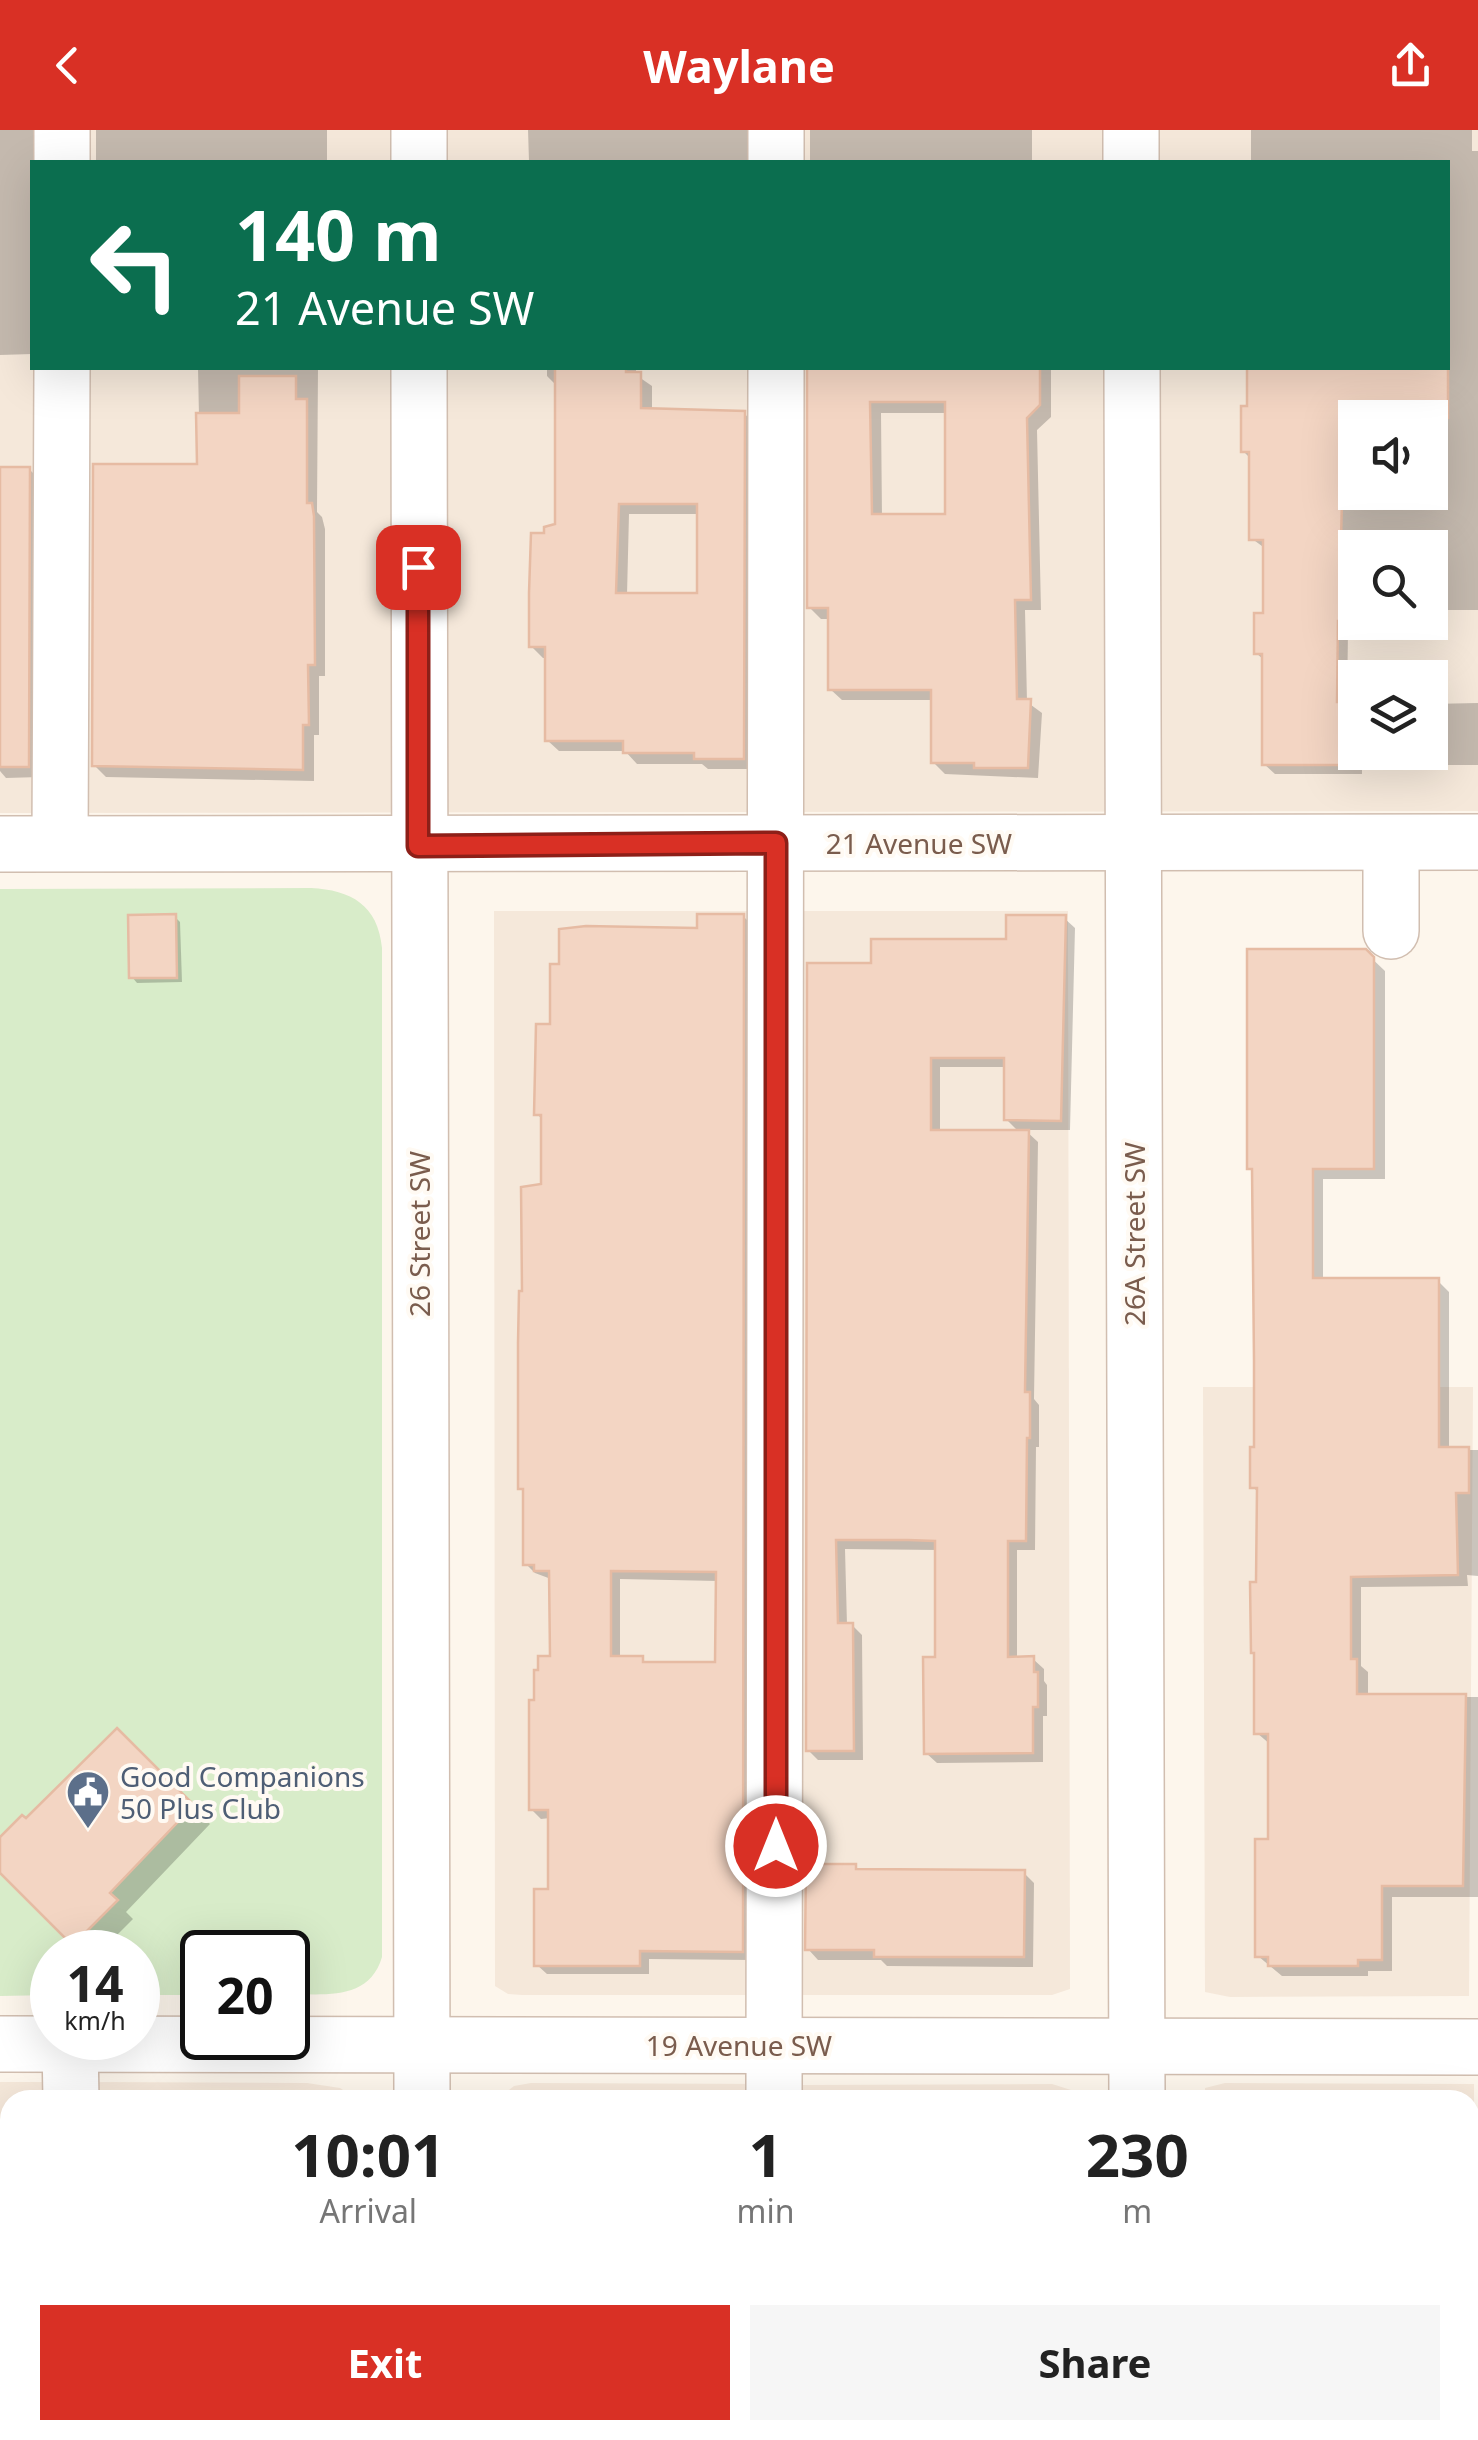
<!DOCTYPE html>
<style>
:root{--surface:#fff;--page:#f6f6f6;--text:#222;--muted:#767676;--accent:#d93025}
body{margin:0;font-family:"Noto Sans",sans-serif;background:var(--page);color:var(--text);height:100vh;display:flex;flex-direction:column;font-size:38px;white-space:nowrap}
*{box-sizing:border-box;margin:0}
p{font-size:32px;color:var(--muted)}
.icon{flex:none;width:55px;height:55px;fill:none;stroke:currentColor;stroke-width:2;stroke-linecap:round;stroke-linejoin:round}
.map{position:relative;flex:1;overflow:hidden}
.panel{position:absolute;left:0px;top:1960px;width:1480px;height:350px;display:flex;flex-direction:column;background:var(--surface);border-radius:30px 30px 0 0;box-shadow:0 10px 40px #0002}
.panel>*{flex:none}
.guide{position:absolute;left:30px;top:30px;width:1420px;height:210px;border-radius:0px;box-shadow:0 10px 40px #0002;background:#0b6e4f;color:#fff;overflow:hidden}
.controls{position:absolute;left:1338px;top:270px;display:grid;gap:20px}
.controls a{display:grid;place-items:center;width:110px;height:110px;border-radius:0px;background:var(--surface);box-shadow:0 10px 40px #0002;font-size:50px}
.speed{position:absolute;left:30px;top:1800px;display:flex;gap:20px;font-size:50px;font-weight:700;text-align:center}
.speed>*{display:grid;place-content:center;width:130px;height:130px;border-radius:50%;background:var(--surface);box-shadow:0 10px 40px #0002;line-height:1}
.speed small{font-size:25px;font-weight:400}
.speed .limit{border:5px solid #111;border-radius:15px;background:#fff;color:#111}
.pin{position:absolute;display:grid;place-items:center;width:85px;height:85px;color:#fff;margin:-42px;border-radius:20px;box-shadow:0 5px 15px #0006}
.me{position:absolute;width:110px;margin:-55px;rotate:0deg;stroke-linejoin:round;filter:drop-shadow(0 0 8px #0008)}
.turn{display:flex;align-items:center;gap:35px;height:210px;padding:0 40px;font-size:45px}
.turn .icon{width:130px;height:130px;stroke-width:2.5}
.turn b{display:block;font-size:70px;line-height:85px}
.eta{display:flex;justify-content:space-evenly;align-items:center;height:170px;text-align:center}
.eta b{font-size:60px;font-weight:700;line-height:70px}
.button{display:flex;gap:20px;margin-top:auto;padding:20px 40px}
.button a{flex:1;height:115px;border-radius:0px;background:var(--accent);color:#fff;font-size:40px;font-weight:700;line-height:115px;text-align:center}
.button a+a{background:var(--page);color:var(--text)}
header{display:flex;justify-content:space-between;align-items:center;height:130px;padding:0 40px;background:var(--accent);color:#fff;font-size:45px;font-weight:700}
.map>svg:first-child{display:block}
.residential{fill:#f5e8da;fill-rule:evenodd}
.green{fill:#d8ecc9}
.shadow{fill:#0003;fill-rule:evenodd}
.building{fill:#f3d5c3;stroke:#e6bba3;stroke-width:2.5;fill-rule:evenodd}
.lines{fill:none;stroke-linecap:round;stroke-linejoin:round}
.minor-casing{stroke:#d1beb0;stroke-width:58}
.minor{stroke:#fff;stroke-width:55}
.route-casing{stroke:#8d1f18;stroke-width:25}
.route{stroke:#d93025;stroke-width:18}
.labels{text-anchor:middle;dominant-baseline:central;stroke-width:8;stroke-linejoin:round;paint-order:stroke}
.street-label{font-size:28px;fill:#7a5c4d;stroke:#fffaf3}
.service-label{font-size:28px;fill:#4e5e75;stroke:#fffaf3;text-anchor:start}
</style>
<header><svg class="icon" aria-label="back" viewBox="0 0 24 24"><path d="M15 5l-7 7 7 7"/></svg>Waylane<svg class="icon" aria-label="share" viewBox="0 0 24 24"><path d="M12 15V3M7 8l5-5 5 5M5 13v7h14v-7"/></svg></header>
<div class="map">
<svg width="1478" height="2310" viewBox="0 0 1478 2310">
<rect width="100%" height="100%" fill="#fdf6ec"/>
<g class="residential">
<path d="M0,0h1478v681l-1478,2zM32,32h1416v206h-1416zM1355,288h75v74h-75zM1355,418h75v74h-75zM1355,548h75v74h-75z"/>
<polygon points="494,781 764,781 762,1865 522,1865 508,1864 495,1856"/>
<polygon points="797,781 1068,781 1070,1859 1052,1865 801,1865"/>
<polygon points="1203,1257 1473,1257 1469,1866 1230,1867 1205,1862"/>
<polygon points="0,1952 56,1952 56,1970 10,1970 10,2300 55,2300 55,2310 0,2310"/>
<polygon points="89,1952 307,1953 340,1958 359,1970 89,1970"/>
<polygon points="531,1953 765,1954 765,1970 496,1970 514,1956"/>
<polygon points="1225,1953 1474,1954 1473,2310 1206,2310 1206,2300 1470,2300 1470,1970 1205,1970 1205,1958"/>
<polygon points="1052,1954 1071,1960 1071,1970 802,1970 802,1955"/>
<rect x="93" y="2300" width="284" height="10"/>
<rect x="496" y="2300" width="269" height="10"/>
<rect x="804" y="2300" width="268" height="10"/>
</g>
<path class="green" d="M311,758c40,2 67,17 71,60v1009c-13,44 -57,37 -94,37v-42h-86v43h-64v-43h-86v43l-52,1v-1107z"/>
<g class="shadow">
<polygon points="0,0 45,0 41,32 32,32 32,224 0,225"/>
<rect x="96" y="0" width="231" height="32"/>
<polygon points="528,0 758,0 755,32 529,32"/>
<rect x="810" y="0" width="222" height="32"/>
<path d="M1251,0h221v21h6v459h-48v-62h-75v74h18l-1,9h-24l-1,74h8v47h75v-48l48,-1v62h-116v9h-87l-11,-10v-104l-8,-7 10,-38v-66l-15,-11v-79l-8,-8 7,-42v-41h198v-206h-197zM1355,288h75v74h-75z"/>
<polygon points="198,238 318,238 317,382 322,387 325,399 325,546 319,546 319,605 314,605 314,651 106,647 94,635 200,336"/>
<path d="M547,238h89v7l16,11v24l92,3 11,12v344h-47l-6,-5h-65l-12,-13h-66l-12,-11 1,-82h-5l-12,-12 16,-111 11,-9v-139l-11,-11zM629,384h70v81h-72z"/>
<path d="M809,238h242v49l-14,13 4,180h-16l2,92 15,11 -4,65 -93,-4 -12,-12 1,-62h-92l-12,-11v-70h-9l-12,-12zM881,283h66v104h-65z"/>
<polygon points="0,339 29,339 41,351 40,647 6,648 0,641"/>
<path d="M743,786l10,10 -1,1034 -103,-1v15h-102l-10,-9 13,-74v-73l-9,1 -10,-10 5,-106 16,-44 -1,-80 -16,-6 -9,-9v-71l-5,-5 22,-301v-67l-6,-6 16,-88 147,-95zM620,1449l98,2 -1,83h-70l-5,-5h-22z"/>
<polygon points="175,787 180,792 182,852 137,853 132,847"/>
<path d="M1064,788l11,10 -5,202h-45l13,12 -4,257 5,6v42h-3l-1,103h-18v109h16l11,10v12l3,4v31h-4v46l-106,1 -11,-10 12,-93v-110l-93,-1 2,76h5l10,10 1,125h-45l-10,-10 66,-785 135,-23zM940,937h66v52l13,13h-79z"/>
<polygon points="1365,822 1385,841 1385,1049 1323,1049 1323,1151 1438,1151 1449,1162 1449,1320 1478,1320 1478,1446 1467,1445 1468,1456 1361,1457 1361,1536 1368,1542 1368,1567 1478,1567 1478,1767 1392,1767 1392,1841 1368,1841 1368,1846 1282,1846 1258,1826 1271,1711 1271,1615 1257,1603 1260,1364 1253,1357 1257,1319 1254,1042 1250,1038"/>
<polygon points="117,1602 210,1694 126,1782 133,1789 100,1822 83,1822 0,1739 0,1733"/>
<polygon points="855,1736 860,1742 1024,1743 1034,1753 1033,1837 887,1836 881,1830 818,1830 808,1819"/>
<rect x="1470" y="1991" width="8" height="92"/>
<polygon points="1470,2236 1478,2236 1478,2297 1475,2297 1475,2310 1255,2310 1255,2300 1470,2300"/>
<rect x="180" y="2300" width="154" height="10"/>
<rect x="545" y="2300" width="105" height="10"/>
<polygon points="717,2300 762,2300 759,2310 717,2310"/>
<polygon points="813,2300 875,2300 875,2310 811,2310"/>
<rect x="961" y="2300" width="70" height="10"/>
</g>
<g class="building">
<path d="M555,238h71v4h15v36l104,3 -1,348h-50v-6h-71v-12h-78v-94h-16v-54l2,-60h13v-6l11,-3zM619,374h78v89h-81z"/>
<path d="M807,238h233v37l-13,13 4,182h-16l2,99h14l-3,69h-54v-5h-43v-73h-103v-82h-21zM870,272h75v112h-73z"/>
<polygon points="1247,238 1448,238 1448,288 1344,288 1340,450 1355,450 1355,491 1338,491 1337,572 1352,572 1352,635 1262,635 1262,524 1254,524 1254,483 1263,483 1263,410 1249,410 1249,322 1241,322 1241,276 1247,276"/>
<polygon points="239,246 296,246 296,269 307,269 307,373 312,373 314,386 315,535 308,535 309,595 303,595 303,640 92,636 93,334 197,334 196,283 239,283"/>
<polygon points="0,337 30,337 29,637 0,637"/>
<polygon points="176,784 177,848 129,848 128,785"/>
<path d="M697,784h47l-1,1038 -103,-1v15h-106v-77h14v-79h-19v-110h5v-30h4v-14h12l-1,-85h-15v-6h-11v-76h-5v-146l1,-52h3l-1,-104 20,-3v-69h-7l2,-91h14v-60h9v-35l27,-3 111,2zM611,1441l105,1 -1,90h-72v-6h-32z"/>
<polygon points="1006,785 1066,785 1061,991 1004,990 1004,928 931,928 931,1000 1029,1000 1025,1262 1030,1262 1030,1308 1027,1308 1026,1411 1008,1411 1008,1527 1034,1526 1034,1542 1038,1542 1038,1577 1033,1577 1033,1623 924,1624 923,1527 935,1527 935,1411 908,1410 836,1410 838,1493 853,1493 854,1621 806,1621 807,833 871,833 871,809 1006,809"/>
<polygon points="1247,819 1366,819 1374,827 1374,1039 1313,1039 1313,1148 1439,1148 1439,1317 1469,1317 1469,1363 1456,1363 1458,1445 1351,1447 1351,1529 1357,1529 1357,1564 1466,1564 1463,1756 1382,1756 1382,1830 1358,1830 1358,1836 1268,1836 1268,1827 1255,1827 1255,1709 1268,1709 1268,1604 1254,1604 1254,1523 1251,1523 1250,1452 1256,1452 1257,1358 1250,1358 1250,1317 1254,1317 1254,1230 1252,1039 1247,1039"/>
<polygon points="117,1598 194,1675 110,1763 118,1770 77,1811 73,1808 69,1812 0,1743 0,1707 22,1685 26,1688"/>
<polygon points="806,1734 856,1734 856,1739 1025,1740 1024,1827 874,1827 874,1820 805,1820"/>
</g>
<g class="lines">
<g class="minor-casing">
<g id="minor">
<polyline points="776,0 776,32"/>
<polyline points="1131,0 1131,32"/>
<polyline points="62,32 62,0"/>
<polyline points="419,32 419,0"/>
<polyline points="419,238 422,1970"/>
<polyline points="1132,238 1137,1970"/>
<polyline points="60,713 62,238"/>
<polyline points="1391,713 1391,801"/>
<polyline points="0,714 1478,712"/>
<polyline points="0,1914 1478,1917"/>
<polyline points="70,1914 71,1970"/>
<polyline points="774,1970 776,238"/>
<polyline points="73,2300 73,2310"/>
<polyline points="424,2300 424,2310"/>
<polyline points="779,2300 779,2310"/>
<polyline points="1138,2300 1138,2310"/>
</g>
</g>
<use href="#minor" class="minor"/>
</g>
<g class="lines">
<g class="route-casing">
<polyline id="route" points="418,437 418,716 776,713 776,1716"/>
</g>
<use href="#route" class="route"/>
</g>
<defs>
<g id="civic-pin" transform="scale(2.25)"><path d="M0 17L-7.5 6A9.5 9.5 0 1 1 7.5 6Z" fill="#5c6f8a" stroke="#fffaf3"/><path d="M-.6-6.5H3V-4.5H.6V-3L4-1V1h2V6H-6V1h2V-1L-.6-3ZM-1.2 2.5V6h2.4V2.5Z" fill="#fff"/></g>
</defs>
<g fill-rule="evenodd">
<use href="#civic-pin" x="88" y="1662"/>
</g>
<g class="labels">
<g class="street-label">
<text x="919" y="713">21 Avenue SW</text>
<text transform="translate(419 1104) rotate(-90)">26 Street SW</text>
<text transform="translate(1134 1104) rotate(-90)">26A Street SW</text>
<text x="739" y="1915">19 Avenue SW</text>
</g>
<g class="service-label">
<text x="120" y="1646">Good Companions<tspan x="120" dy="32">50 Plus Club</tspan></text>
</g>
</g>
</svg>
<div class="controls">
<a><svg class="icon" aria-label="sound" viewBox="0 0 24 24"><path d="M4 9h4l5-4v14l-5-4H4zM17 9q2 3 0 6"/></svg></a>
<a><svg class="icon" aria-label="search" viewBox="0 0 24 24"><circle cx="10" cy="10" r="6"/><path d="M15 15l6 6"/></svg></a>
<a><svg class="icon" aria-label="layers" viewBox="0 0 24 24"><path d="M12 4l9 5-9 5-9-5zM3 14l9 5 9-5"/></svg></a>
</div>
<div class="speed"><div>14<small>km/h</small></div><div class="limit">20</div></div>
<div class="pin" style="left:418px;top:437px;background:#d93025"><svg class="icon" aria-label="arrive" viewBox="0 0 24 24"><path d="M6 21V4h12l-3 4 3 4H6"/></svg></div>
<svg class="me" style="left:776px;top:1716px" viewBox="-20 -20 40 40"><circle r="17" fill="#d93025" stroke="#fff" stroke-width="3"/><path d="M0-11L8 9 0 5-8 9z" fill="#fff"/></svg>
<div class="guide">
<div class="turn"><svg class="icon" aria-label="left" viewBox="0 0 24 24"><path d="M17 20v-9H6M10 6l-5 5 5 5"/></svg><div><b>140 m</b>21 Avenue SW</div></div>
</div>
<section class="panel">
<div class="eta">
<div><b>10:01</b><p>Arrival</p></div>
<div><b>1</b><p>min</p></div>
<div><b>230</b><p>m</p></div>
</div>
<div class="button"><a>Exit</a><a>Share</a></div>
</section>
</div>
